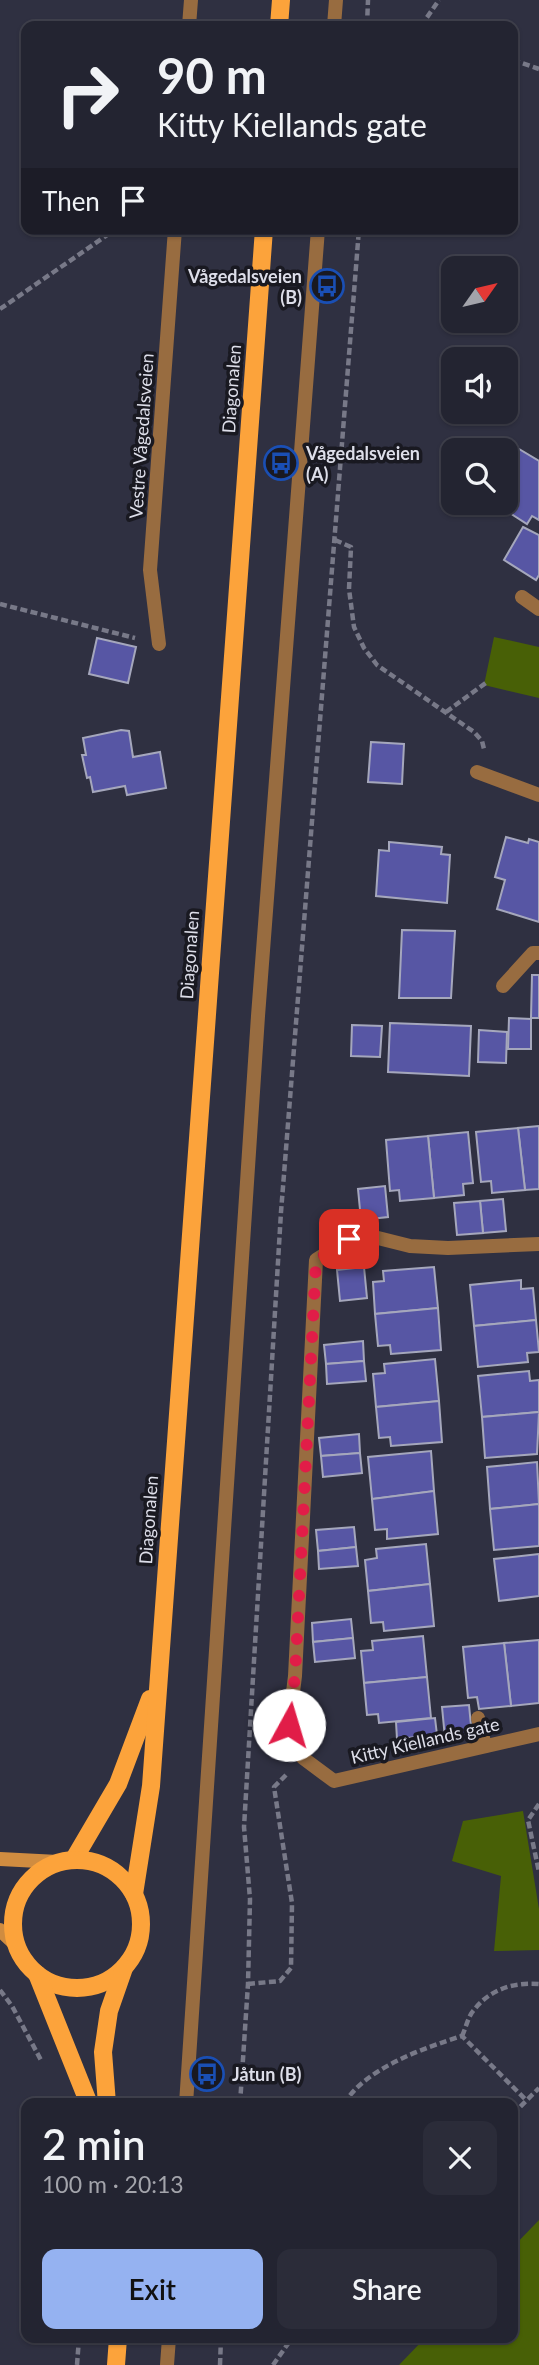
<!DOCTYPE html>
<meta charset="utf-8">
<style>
:root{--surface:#232431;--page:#2b2c39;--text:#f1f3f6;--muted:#a3a4ab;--line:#40414d;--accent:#95b2f1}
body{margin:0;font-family:Lato,sans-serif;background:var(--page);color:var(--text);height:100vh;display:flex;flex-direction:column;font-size:26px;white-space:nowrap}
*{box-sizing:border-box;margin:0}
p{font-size:23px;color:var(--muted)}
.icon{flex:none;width:38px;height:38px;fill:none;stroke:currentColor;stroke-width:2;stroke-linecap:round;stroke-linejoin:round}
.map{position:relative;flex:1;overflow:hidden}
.drawer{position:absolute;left:21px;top:2098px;width:497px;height:245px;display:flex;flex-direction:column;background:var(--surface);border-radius:14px;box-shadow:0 2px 5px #0004,0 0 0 2px var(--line)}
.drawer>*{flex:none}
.top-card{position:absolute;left:21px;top:21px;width:497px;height:214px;border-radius:14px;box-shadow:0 2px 5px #0004,0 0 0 2px var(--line);background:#232431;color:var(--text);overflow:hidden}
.needle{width:46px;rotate:56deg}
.tools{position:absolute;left:441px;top:256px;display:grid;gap:14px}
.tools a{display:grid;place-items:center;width:77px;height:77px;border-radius:14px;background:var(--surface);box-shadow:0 2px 5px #0004,0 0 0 2px var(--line);font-size:35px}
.pin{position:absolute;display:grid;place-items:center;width:60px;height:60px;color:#fff;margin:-30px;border-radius:14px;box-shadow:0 4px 10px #0006}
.me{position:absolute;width:77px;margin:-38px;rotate:6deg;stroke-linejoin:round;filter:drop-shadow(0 0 5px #0008)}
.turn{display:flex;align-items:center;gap:24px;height:147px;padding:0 21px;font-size:32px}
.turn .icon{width:91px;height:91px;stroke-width:2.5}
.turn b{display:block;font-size:49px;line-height:60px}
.then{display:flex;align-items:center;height:66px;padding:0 21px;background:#0003;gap:14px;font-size:26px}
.round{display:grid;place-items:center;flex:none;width:74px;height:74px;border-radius:14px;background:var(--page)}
.headline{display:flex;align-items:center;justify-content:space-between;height:119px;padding:0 21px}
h1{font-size:42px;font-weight:600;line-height:52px}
.button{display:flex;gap:14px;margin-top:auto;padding:14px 21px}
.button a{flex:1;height:80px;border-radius:14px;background:var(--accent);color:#111;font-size:28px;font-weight:600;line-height:80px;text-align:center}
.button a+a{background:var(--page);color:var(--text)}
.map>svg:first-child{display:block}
.green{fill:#486006}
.building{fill:#5756a4;stroke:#a5a7bc;stroke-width:2}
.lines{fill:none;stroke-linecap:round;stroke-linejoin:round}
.path{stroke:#787988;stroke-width:4.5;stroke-dasharray:7 3.5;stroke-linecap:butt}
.service{stroke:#986c40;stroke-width:14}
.minor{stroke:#986c40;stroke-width:14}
.secondary{stroke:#d08c40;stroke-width:14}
.primary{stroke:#fca33b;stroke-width:18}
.route{stroke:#e11d48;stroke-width:12;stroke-dasharray:0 21.6}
.labels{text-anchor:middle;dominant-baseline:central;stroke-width:7;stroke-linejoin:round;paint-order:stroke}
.poi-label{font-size:18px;font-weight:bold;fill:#dddee9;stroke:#191921;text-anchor:start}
.street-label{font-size:18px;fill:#dddee9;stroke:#191921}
</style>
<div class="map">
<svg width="539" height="2365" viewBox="0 0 539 2365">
<rect width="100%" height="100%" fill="#2f3041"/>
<g class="green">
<polygon points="494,637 539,647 539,698 484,685"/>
<polygon points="523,1811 539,1909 539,1950 494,1951 501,1876 452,1861 463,1821"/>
<polygon points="539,2220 539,2365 399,2365 425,2338 513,2338 513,2247"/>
</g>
<g class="building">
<polygon points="509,443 539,461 539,520 532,516 527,524 502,508 507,501 505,450"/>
<polygon points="523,527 539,535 539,575 536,580 504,560"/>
<polygon points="97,638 136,647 128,683 89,674"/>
<polygon points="121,730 129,731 133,757 160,752 166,788 127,795 125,786 93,792 90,777 87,778 82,755 86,755 83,738"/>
<polygon points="371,742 404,744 402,784 368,782"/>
<polygon points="506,837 528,843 529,839 539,842 539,922 497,909 505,880 495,877"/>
<polygon points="389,842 442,847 441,854 450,855 447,903 376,896 379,850 389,851"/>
<polygon points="402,930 455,931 451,998 399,998"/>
<polygon points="532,975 539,975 539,1018 531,1018"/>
<polygon points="509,1018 531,1019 531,1049 508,1049"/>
<polygon points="390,1023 471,1026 469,1076 388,1072"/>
<polygon points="352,1025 382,1026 380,1057 351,1056"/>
<polygon points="479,1030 507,1032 506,1063 478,1062"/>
<polygon points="539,1126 539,1189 525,1190 518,1128"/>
<polygon points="518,1128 525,1190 492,1193 491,1181 481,1182 476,1132"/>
<polygon points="468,1132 473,1183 463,1184 464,1195 434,1198 428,1136"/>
<polygon points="428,1136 434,1198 400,1201 399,1190 390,1191 386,1140"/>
<polygon points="385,1186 388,1217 361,1220 358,1189"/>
<polygon points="503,1199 506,1231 483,1233 480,1201"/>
<polygon points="480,1201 483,1233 457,1235 454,1203"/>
<polygon points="364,1267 367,1298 340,1301 337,1270"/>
<polygon points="434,1267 438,1308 375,1314 373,1282 384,1281 383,1271"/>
<polygon points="521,1280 521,1289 533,1288 536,1320 474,1326 470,1285"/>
<polygon points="438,1308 441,1350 391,1354 390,1345 378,1346 375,1314"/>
<polygon points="536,1320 539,1352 527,1353 528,1362 478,1367 474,1326"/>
<polygon points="363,1341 364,1361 326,1364 324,1345"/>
<polygon points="435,1359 439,1401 376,1407 373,1374 385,1373 384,1364"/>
<polygon points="364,1361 366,1381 327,1384 326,1364"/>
<polygon points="529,1371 530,1381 539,1380 539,1412 482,1417 478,1376"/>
<polygon points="439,1401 442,1442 391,1446 390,1437 379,1438 376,1407"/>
<polygon points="539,1412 537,1454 485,1458 482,1417"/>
<polygon points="359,1434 360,1453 321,1456 319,1438"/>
<polygon points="431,1451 434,1491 372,1499 368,1457"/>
<polygon points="360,1453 362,1473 323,1477 321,1456"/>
<polygon points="537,1462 539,1504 490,1509 487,1467"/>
<polygon points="434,1491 438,1534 387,1539 387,1529 375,1530 372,1499"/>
<polygon points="539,1504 539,1546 494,1550 490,1509"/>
<polygon points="354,1527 356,1547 318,1551 316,1530"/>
<polygon points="426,1544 430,1584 368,1591 365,1560 377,1558 376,1549"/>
<polygon points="356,1547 358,1566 319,1569 318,1551"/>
<polygon points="539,1554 539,1596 499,1601 494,1559"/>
<polygon points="430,1584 434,1626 384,1631 383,1622 371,1623 368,1591"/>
<polygon points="351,1619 353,1638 313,1642 312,1623"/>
<polygon points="423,1636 427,1677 364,1683 361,1651 373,1650 372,1641"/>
<polygon points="353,1638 355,1658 315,1662 313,1642"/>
<polygon points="539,1640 539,1703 511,1706 504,1643"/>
<polygon points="504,1643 511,1706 479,1709 477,1697 468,1698 463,1647"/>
<polygon points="427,1677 431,1718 379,1723 378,1714 367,1715 364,1683"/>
<polygon points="469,1705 472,1736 445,1738 442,1707"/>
<polygon points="435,1718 437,1735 397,1739 396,1722"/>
</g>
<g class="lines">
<g class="path">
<polyline points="367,26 368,0"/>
<polyline points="421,26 439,0"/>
<polyline points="513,60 539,69"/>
<polyline points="0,309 116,229"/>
<polyline points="335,540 351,547 349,589 354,627 364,648 377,665 474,732 482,741 484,749"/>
<polyline points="0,604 135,638"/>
<polyline points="446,712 487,682"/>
<polyline points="539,1804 528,1820 539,1872"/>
<polyline points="248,1984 280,1981 291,1968 292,1903 274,1787 288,1773"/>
<polyline points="0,1990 12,2006 42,2062"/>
<path d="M462,2036c4,-8 6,-20 12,-26 16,-21 40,-28 65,-26"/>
<polyline points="240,2104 248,1984 250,1899 244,1827 281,1212 359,229"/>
<path d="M344,2104c21,-36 80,-56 118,-68l64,64"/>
<polyline points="513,2114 539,2088"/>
<polyline points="77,2365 79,2338"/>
<polyline points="220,2365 221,2338"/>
<polyline points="273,2365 292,2338"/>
</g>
<g class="service">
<polyline points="334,26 336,0"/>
<polyline points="478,1718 485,1746"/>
<polyline points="186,2104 258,1016 318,229"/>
<polyline points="167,2365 169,2338"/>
</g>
<g class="minor">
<polyline points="189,26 191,0"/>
<polyline points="522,597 539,609"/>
<polyline points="159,644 150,570 175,229"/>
<polyline points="477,772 539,795"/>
<polyline points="503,986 533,953 539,953"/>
<polyline points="539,1244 448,1248 410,1246 374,1237 349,1239 316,1260 295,1676 289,1725 303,1758 334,1781 539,1734"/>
</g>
<g class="secondary">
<polyline points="0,1859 58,1862"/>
<polyline points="0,1930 16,1945"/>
</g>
<g class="primary">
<polyline points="279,26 281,0"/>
<polyline points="74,1859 118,1784 150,1699"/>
<circle cx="77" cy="1924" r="64"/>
<polyline points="134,1894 151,1786 264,229"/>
<polyline points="37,1974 89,2104"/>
<polyline points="107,2104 103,2052 109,2011 124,1968"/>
<polyline points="116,2365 118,2338"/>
</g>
</g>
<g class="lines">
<polyline class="route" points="289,1725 295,1676 316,1260 349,1239"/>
</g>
<defs>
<g id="bus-ring" transform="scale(1.75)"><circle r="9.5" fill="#191921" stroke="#1a4fb4" stroke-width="1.5"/><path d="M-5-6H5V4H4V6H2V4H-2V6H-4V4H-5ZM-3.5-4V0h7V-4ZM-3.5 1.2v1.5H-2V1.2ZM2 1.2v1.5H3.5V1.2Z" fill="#1a4fb4"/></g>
</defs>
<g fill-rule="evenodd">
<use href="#bus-ring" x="327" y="286"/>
<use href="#bus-ring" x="281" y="463"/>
<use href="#bus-ring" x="207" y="2074"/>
</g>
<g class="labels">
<g class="poi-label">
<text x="302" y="276" text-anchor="end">Vågedalsveien<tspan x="302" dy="21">(B)</tspan></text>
<text x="306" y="453">Vågedalsveien<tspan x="306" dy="21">(A)</tspan></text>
<text x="232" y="2074">Jåtun (B)</text>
</g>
<g class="street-label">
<text transform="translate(231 389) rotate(-86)">Diagonalen</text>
<text transform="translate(141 436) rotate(-86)">Vestre Vågedalsveien</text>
<text transform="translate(189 955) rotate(-86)">Diagonalen</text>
<text transform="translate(148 1520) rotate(-86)">Diagonalen</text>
<text transform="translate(425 1740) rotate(-13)">Kitty Kiellands gate</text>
</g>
</g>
</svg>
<div class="tools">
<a><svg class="needle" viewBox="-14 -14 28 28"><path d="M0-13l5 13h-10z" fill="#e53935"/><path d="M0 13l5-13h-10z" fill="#a3a4ab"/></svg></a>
<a><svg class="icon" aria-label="sound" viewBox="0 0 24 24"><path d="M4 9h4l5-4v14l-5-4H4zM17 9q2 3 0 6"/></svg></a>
<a><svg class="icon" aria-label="search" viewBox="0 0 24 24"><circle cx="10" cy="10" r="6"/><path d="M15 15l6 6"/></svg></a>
</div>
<div class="pin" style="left:349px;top:1239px;background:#d93025"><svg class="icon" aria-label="arrive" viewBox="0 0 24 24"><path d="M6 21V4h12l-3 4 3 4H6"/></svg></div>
<svg class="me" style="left:289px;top:1725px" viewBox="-20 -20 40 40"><circle r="19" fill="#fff"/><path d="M0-13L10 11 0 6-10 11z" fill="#e11d48"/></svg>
<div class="top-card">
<div class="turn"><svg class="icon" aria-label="right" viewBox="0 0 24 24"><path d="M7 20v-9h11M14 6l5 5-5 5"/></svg><div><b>90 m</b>Kitty Kiellands gate</div></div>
<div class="then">Then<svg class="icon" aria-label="arrive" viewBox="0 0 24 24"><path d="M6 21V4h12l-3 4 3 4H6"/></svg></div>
</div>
<section class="drawer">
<div class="headline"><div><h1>2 min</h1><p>100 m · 20:13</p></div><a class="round"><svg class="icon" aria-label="close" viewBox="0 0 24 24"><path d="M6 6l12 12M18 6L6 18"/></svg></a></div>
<div class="button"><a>Exit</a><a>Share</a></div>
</section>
</div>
